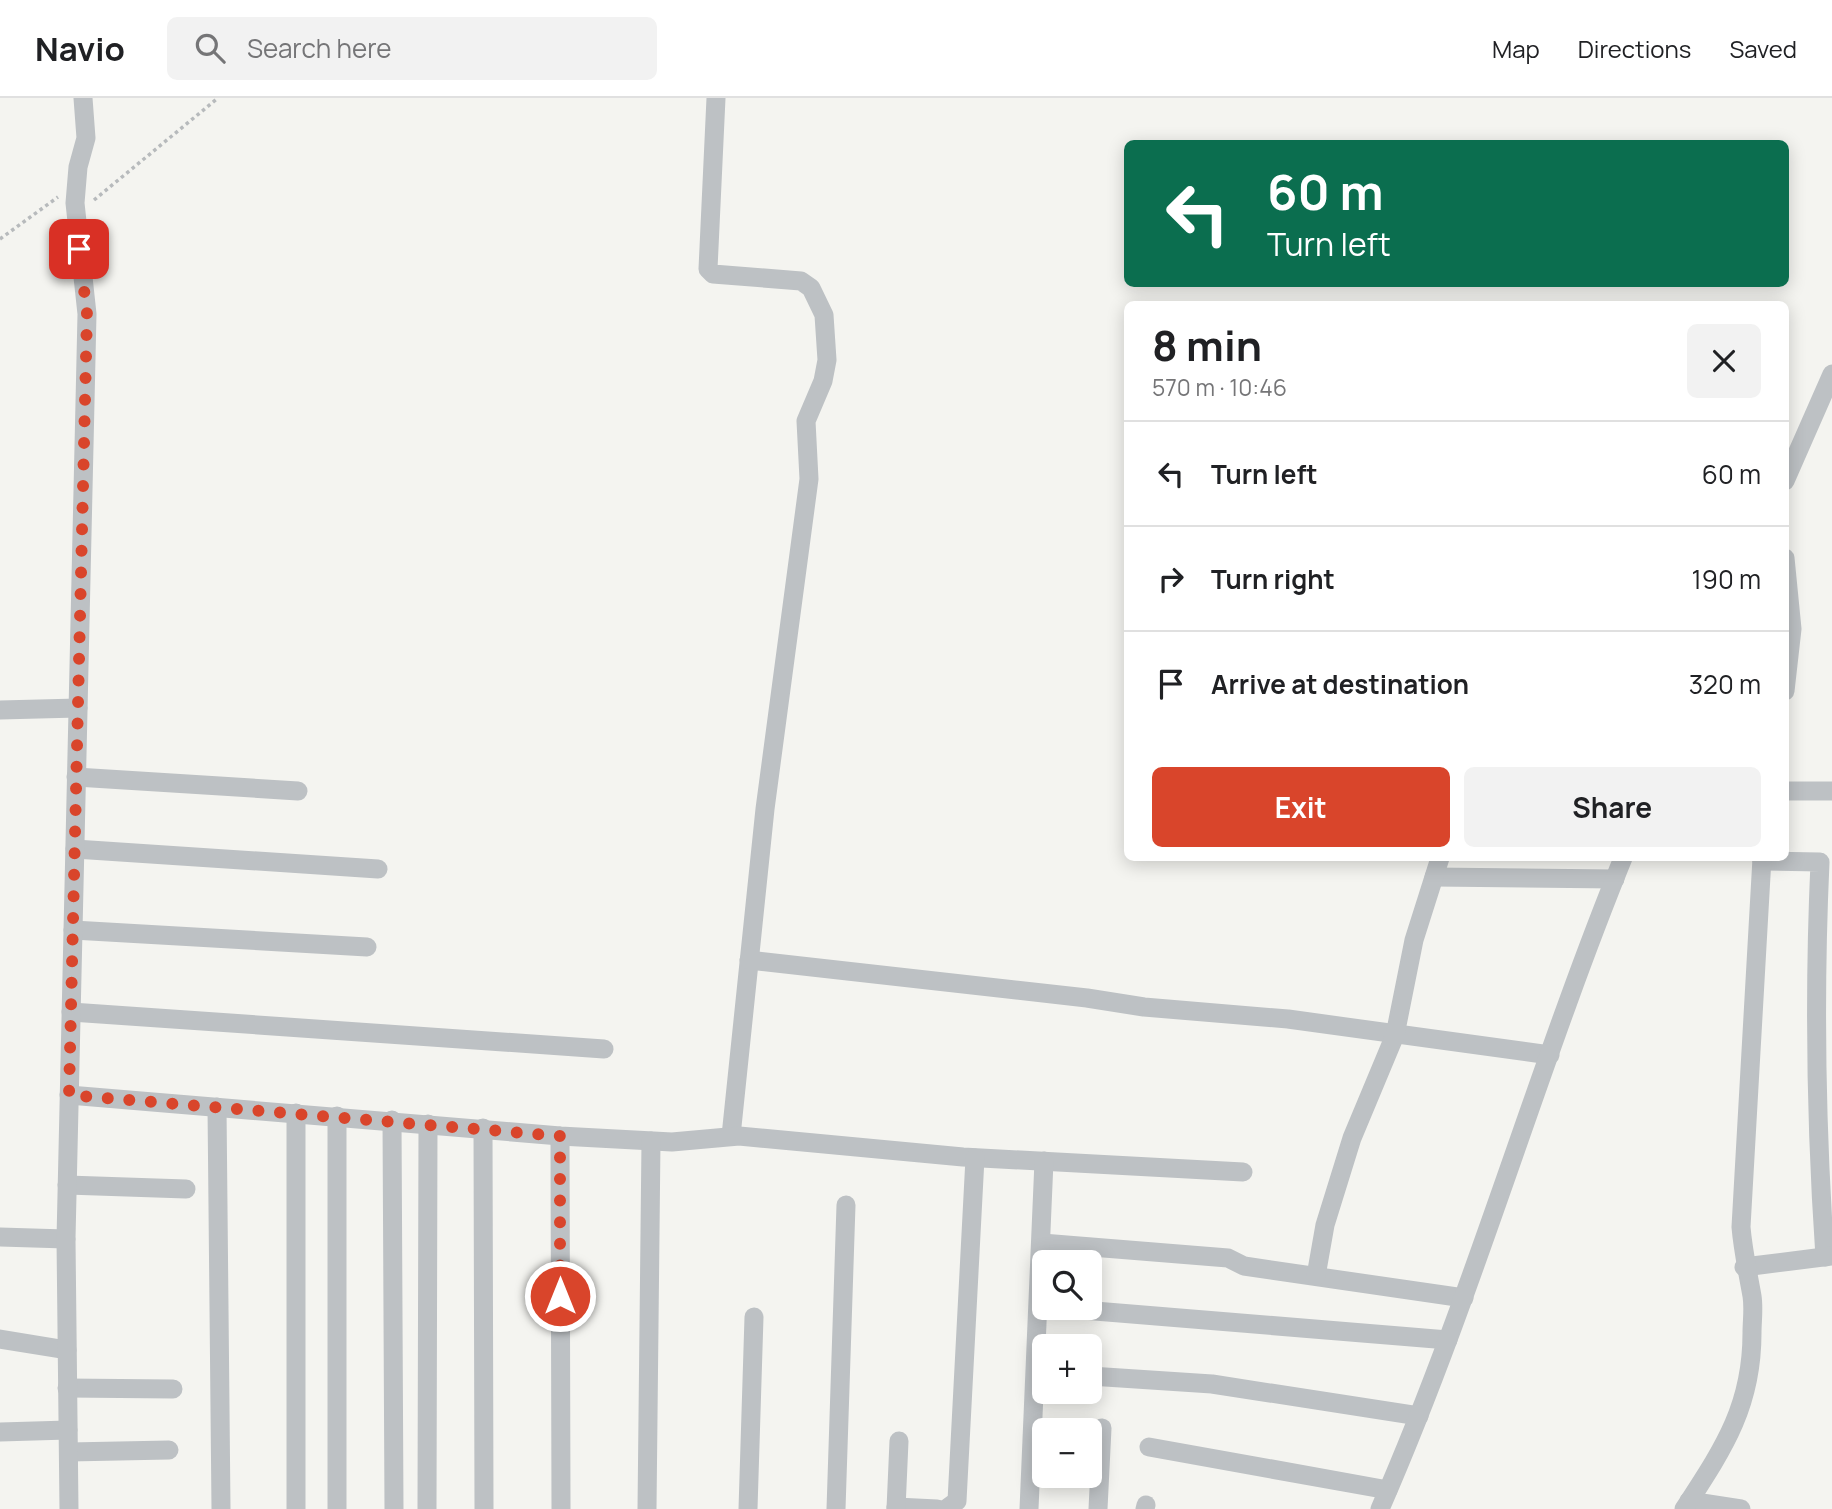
<!DOCTYPE html>
<meta charset="utf-8">
<style>
:root{--surface:#fff;--page:#f2f2f2;--text:#202124;--muted:#757577;--line:#e0e0e0;--accent:#d9452b}
body{margin:0;font-family:Manrope,sans-serif;background:var(--page);color:var(--text);height:100vh;display:flex;flex-direction:column;font-size:26px;white-space:nowrap}
*{box-sizing:border-box;margin:0}
p{font-size:23px;color:var(--muted)}
.icon{flex:none;width:38px;height:38px;fill:none;stroke:currentColor;stroke-width:2;stroke-linecap:round;stroke-linejoin:round}
.map{position:relative;flex:1;overflow:hidden}
.sheet{position:absolute;left:1124px;top:203px;width:665px;height:560px;display:flex;flex-direction:column;background:var(--surface);border-radius:10px;box-shadow:0 4px 18px #0003}
.sheet>*{flex:none}
.banner{position:absolute;left:1124px;top:42px;width:665px;height:147px;border-radius:10px;box-shadow:0 4px 18px #0003;background:#0b6e4f;color:#fff;overflow:hidden}
.tools{position:absolute;left:1032px;top:1152px;display:grid;gap:14px}
.tools a{display:grid;place-items:center;width:70px;height:70px;border-radius:10px;background:var(--surface);box-shadow:0 4px 18px #0003;font-size:35px}
.pin{position:absolute;display:grid;place-items:center;width:60px;height:60px;color:#fff;margin:-30px;border-radius:14px;box-shadow:0 4px 10px #0006}
.me{position:absolute;width:77px;margin:-38px;rotate:0deg;stroke-linejoin:round;filter:drop-shadow(0 0 5px #0008)}
.turn{display:flex;align-items:center;gap:24px;height:147px;padding:0 28px;font-size:32px}
.turn .icon{width:91px;height:91px;stroke-width:2.5}
.turn b{display:block;font-size:49px;line-height:60px}
.round{display:grid;place-items:center;flex:none;width:74px;height:74px;border-radius:10px;background:var(--page)}
.headline{display:flex;align-items:center;justify-content:space-between;height:119px;padding:0 28px}
h1{font-size:42px;font-weight:700;line-height:52px}
.cta{display:flex;gap:14px;margin-top:auto;padding:14px 28px}
.cta a{flex:1;height:80px;border-radius:10px;background:var(--accent);color:#fff;font-size:28px;font-weight:700;line-height:80px;text-align:center}
.cta a+a{background:var(--page);color:var(--text)}
ul{padding:0;list-style:none}
li{display:flex;align-items:center;gap:21px;height:105px;padding:0 28px;border-top:2px solid var(--line)}
li div{flex:1}
li b{display:block;font-size:26px}
li em{font-style:normal}
header{display:flex;align-items:center;gap:42px;box-sizing:border-box;height:98px;padding:0 35px;background:var(--surface);border-bottom:2px solid var(--line)}
header strong{font-size:33px}
nav{display:flex;gap:38px;margin-inline-start:auto;font-size:24px}
.search{width:490px;height:63px;background:var(--page);display:flex;align-items:center;gap:18px;box-sizing:border-box;padding:0 24px;border-radius:10px;color:var(--muted);font-size:26px}
.map>svg:first-child{display:block}
.lines{fill:none;stroke-linecap:round;stroke-linejoin:round}
.path{stroke:#b7babc;stroke-width:3.5;stroke-dasharray:3.5 3.5;stroke-linecap:butt}
.minor{stroke:#bdc1c4;stroke-width:19}
.route{stroke:#d9452b;stroke-width:12;stroke-dasharray:0 21.6}
</style>
<header>
<strong>Navio</strong>
<div class="search"><svg class="icon" aria-label="search" viewBox="0 0 24 24"><circle cx="10" cy="10" r="6"/><path d="M15 15l6 6"/></svg>Search here</div>
<nav><a>Map</a><a>Directions</a><a>Saved</a></nav>
</header>
<div class="map">
<svg width="1832" height="1411" viewBox="0 0 1832 1411">
<rect width="100%" height="100%" fill="#f4f4f0"/>
<g class="lines">
<g class="path">
<polyline points="94,102 218,0"/>
<polyline points="0,141 58,99"/>
</g>
<g class="minor">
<polyline points="716,0 708,171 713,176 801,183 811,190 824,217 827,262 823,283 806,323 809,381 765,711 731,1038"/>
<polyline points="1785,383 1832,276"/>
<polyline points="1785,460 1792,531 1785,593"/>
<polyline points="0,612 78,610"/>
<polyline points="76,679 298,693"/>
<polyline points="1785,693 1832,693"/>
<polyline points="75,751 378,771"/>
<path d="M1762,763l58,1c-6,131 -4,264 5,395"/>
<polyline points="1434,779 1615,781"/>
<polyline points="73,832 367,849"/>
<polyline points="749,862 1087,900 1144,909 1288,921 1550,957"/>
<polyline points="71,914 604,951"/>
<polyline points="69,997 560,1038 672,1044 739,1038 963,1059 1243,1074"/>
<polyline points="217,1009 221,1411"/>
<polyline points="337,1018 337,1411"/>
<polyline points="392,1022 394,1411"/>
<polyline points="483,1030 484,1411"/>
<polyline points="560,1038 561,1411"/>
<polyline points="67,1087 186,1091"/>
<polyline points="0,1139 66,1141"/>
<polyline points="1042,1145 1228,1160 1244,1168 1464,1200"/>
<polyline points="1744,1169 1832,1158"/>
<polyline points="1316,1178 1325,1127 1352,1040 1395,937 1414,842 1440,760"/>
<polyline points="1046,1209 1448,1242"/>
<polyline points="0,1241 67,1252"/>
<polyline points="1090,1278 1212,1286 1419,1318"/>
<polyline points="67,1290 173,1291"/>
<polyline points="0,1334 68,1332"/>
<polyline points="1149,1349 1388,1392"/>
<polyline points="69,1354 169,1352"/>
<polyline points="1689,1403 1741,1411"/>
<polyline points="896,1409 937,1411"/>
<polyline points="69,1411 66,1141 87,216 75,105 78,69 86,40 83,0"/>
<polyline points="296,1411 296,1015"/>
<polyline points="427,1411 428,1026"/>
<polyline points="647,1411 651,1043"/>
<polyline points="748,1411 754,1219"/>
<polyline points="836,1411 846,1107"/>
<polyline points="896,1411 899,1343"/>
<polyline points="946,1411 957,1403 975,1060"/>
<polyline points="1029,1411 1044,1063"/>
<polyline points="1098,1411 1102,1330"/>
<polyline points="1145,1411 1146,1407"/>
<path d="M1380,1411c93,-213 156,-437 243,-651"/>
<path d="M1684,1411c39,-60 68,-102 68,-176 0,-12 2,-25 0,-37 -4,-23 -9,-45 -11,-69l21,-369"/>
</g>
</g>
<g class="lines">
<polyline class="route" points="79,151 87,216 69,997 560,1038 560,1198"/>
</g>
</svg>
<div class="tools">
<a><svg class="icon" aria-label="search" viewBox="0 0 24 24"><circle cx="10" cy="10" r="6"/><path d="M15 15l6 6"/></svg></a>
<a>+</a>
<a>−</a>
</div>
<div class="pin" style="left:79px;top:151px;background:#d93025"><svg class="icon" aria-label="arrive" viewBox="0 0 24 24"><path d="M6 21V4h12l-3 4 3 4H6"/></svg></div>
<svg class="me" style="left:560px;top:1198px" viewBox="-20 -20 40 40"><circle r="17" fill="#d9452b" stroke="#fff" stroke-width="3"/><path d="M0-11L8 9 0 5-8 9z" fill="#fff"/></svg>
<div class="banner">
<div class="turn"><svg class="icon" aria-label="left" viewBox="0 0 24 24"><path d="M17 20v-9H6M10 6l-5 5 5 5"/></svg><div><b>60 m</b>Turn left</div></div>
</div>
<section class="sheet">
<div class="headline"><div><h1>8 min</h1><p>570 m · 10:46</p></div><a class="round"><svg class="icon" aria-label="close" viewBox="0 0 24 24"><path d="M6 6l12 12M18 6L6 18"/></svg></a></div>
<ul>
<li><svg class="icon" aria-label="left" viewBox="0 0 24 24"><path d="M17 20v-9H6M10 6l-5 5 5 5"/></svg><div><b>Turn left</b></div><em>60 m</em></li>
<li><svg class="icon" aria-label="right" viewBox="0 0 24 24"><path d="M7 20v-9h11M14 6l5 5-5 5"/></svg><div><b>Turn right</b></div><em>190 m</em></li>
<li><svg class="icon" aria-label="arrive" viewBox="0 0 24 24"><path d="M6 21V4h12l-3 4 3 4H6"/></svg><div><b>Arrive at destination</b></div><em>320 m</em></li>
</ul>
<div class="cta"><a>Exit</a><a>Share</a></div>
</section>
</div>
